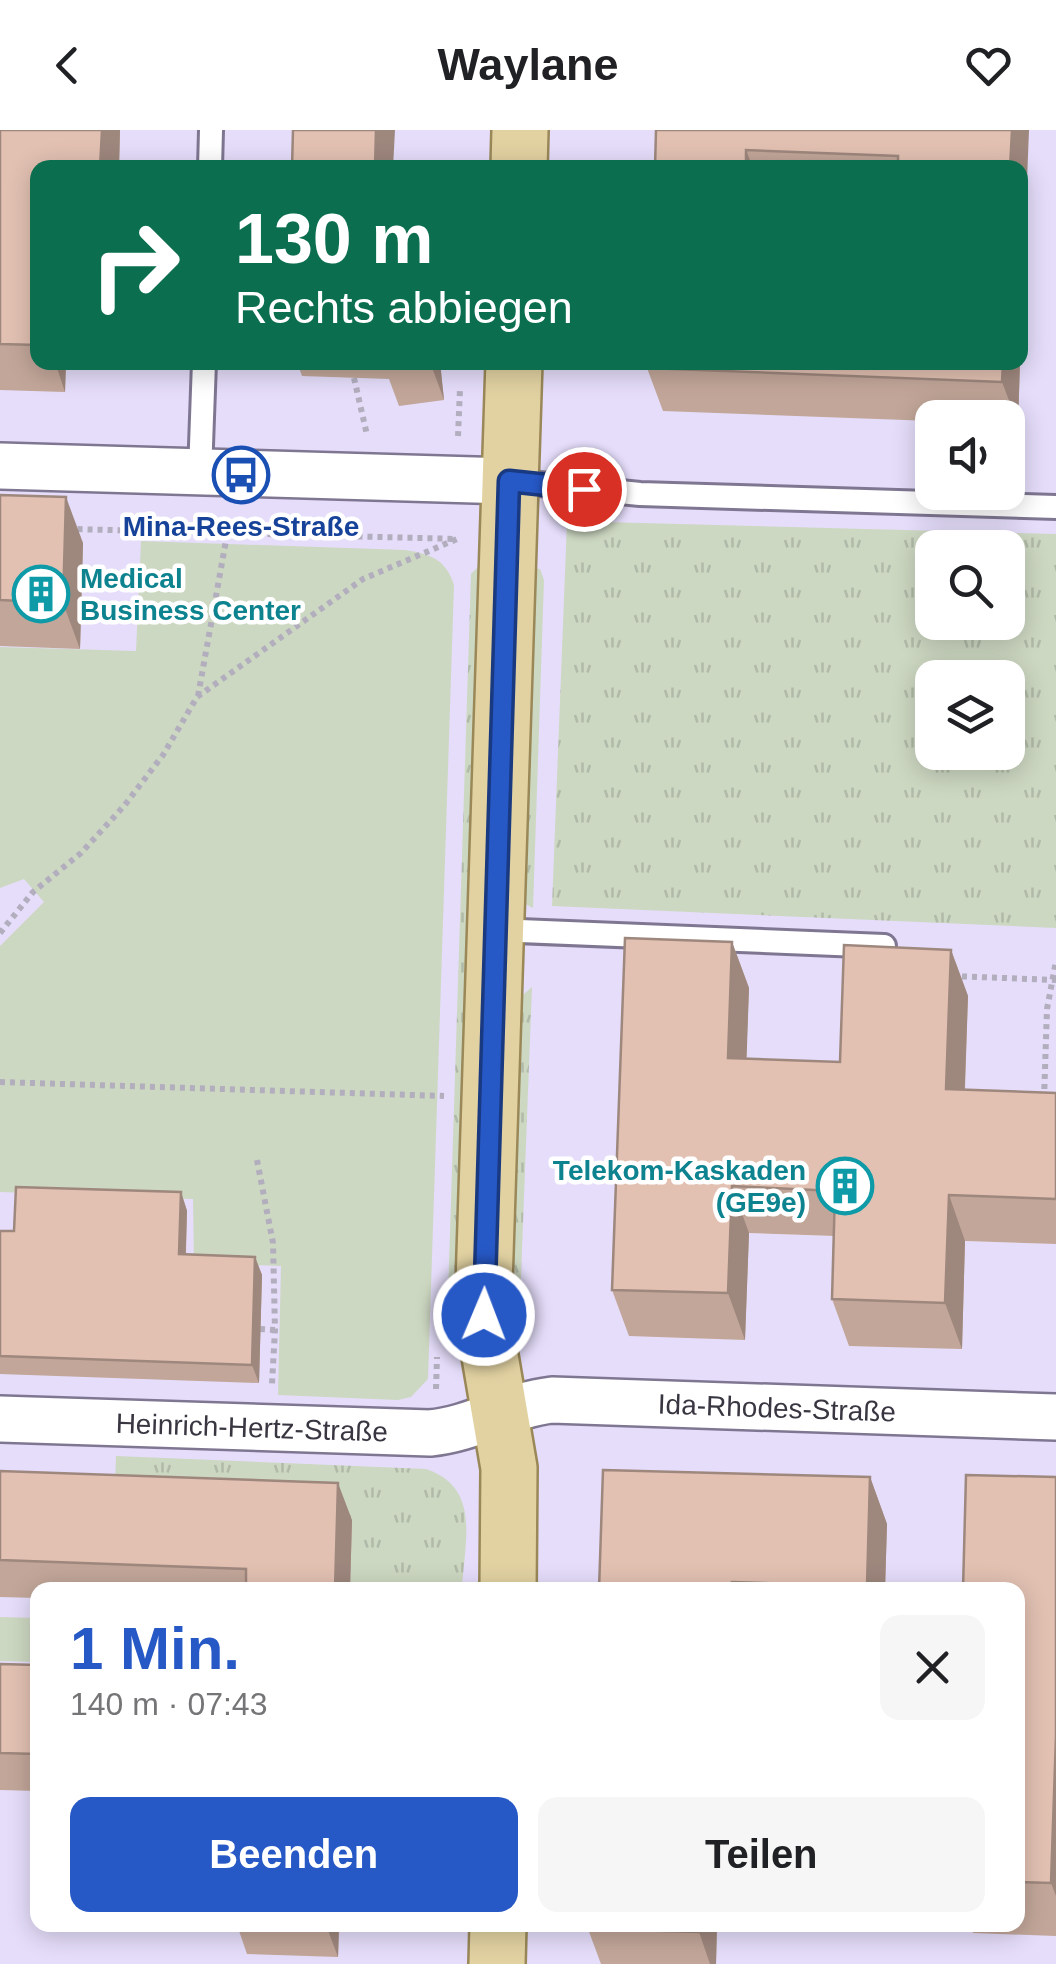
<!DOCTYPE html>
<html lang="de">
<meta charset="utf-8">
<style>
:root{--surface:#fff;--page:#f6f6f6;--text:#202124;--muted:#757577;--accent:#2658c6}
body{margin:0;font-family:Arial,sans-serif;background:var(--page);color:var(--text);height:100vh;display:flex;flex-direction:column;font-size:38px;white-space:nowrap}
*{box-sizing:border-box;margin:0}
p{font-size:32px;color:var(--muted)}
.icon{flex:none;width:55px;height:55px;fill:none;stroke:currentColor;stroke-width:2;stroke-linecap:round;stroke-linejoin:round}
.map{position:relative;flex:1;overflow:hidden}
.drawer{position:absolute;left:30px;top:1452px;width:995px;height:350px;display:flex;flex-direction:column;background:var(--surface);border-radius:20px;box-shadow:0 5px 25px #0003}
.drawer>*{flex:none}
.guide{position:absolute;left:30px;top:30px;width:998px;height:210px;border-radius:20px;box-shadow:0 5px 25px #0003;background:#0b6e4f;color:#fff;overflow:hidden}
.fabs{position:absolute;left:915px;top:270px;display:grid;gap:20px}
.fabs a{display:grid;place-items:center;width:110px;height:110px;border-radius:20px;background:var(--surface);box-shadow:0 5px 25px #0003;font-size:50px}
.pin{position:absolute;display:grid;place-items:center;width:85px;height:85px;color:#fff;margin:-42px;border:5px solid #fff;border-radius:50%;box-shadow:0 2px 10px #0007}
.me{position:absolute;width:110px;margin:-55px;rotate:1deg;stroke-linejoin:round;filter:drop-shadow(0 0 8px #0008)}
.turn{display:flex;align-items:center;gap:35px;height:210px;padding:0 40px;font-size:45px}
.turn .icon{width:130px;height:130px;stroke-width:2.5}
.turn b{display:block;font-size:70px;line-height:85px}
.round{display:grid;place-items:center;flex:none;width:105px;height:105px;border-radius:20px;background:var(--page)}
.overview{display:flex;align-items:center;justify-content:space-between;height:170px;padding:0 40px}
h1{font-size:60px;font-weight:600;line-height:75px;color:var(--accent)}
.cta{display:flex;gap:20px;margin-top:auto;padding:20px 40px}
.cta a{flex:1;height:115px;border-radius:20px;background:var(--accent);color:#fff;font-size:40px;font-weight:600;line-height:115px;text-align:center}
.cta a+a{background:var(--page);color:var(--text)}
header{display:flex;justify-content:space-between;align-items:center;height:130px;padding:0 40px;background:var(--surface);font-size:45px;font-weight:600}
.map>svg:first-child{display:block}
.built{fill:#e5ddfa;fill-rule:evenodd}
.grass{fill:url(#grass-tufts);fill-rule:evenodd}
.green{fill:#cdd8c2}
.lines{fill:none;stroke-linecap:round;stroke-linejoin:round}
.lane-casing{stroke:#7f7792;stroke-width:28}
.street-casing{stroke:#7f7792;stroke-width:50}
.primary-casing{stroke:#9a8858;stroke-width:60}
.path{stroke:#b2aebe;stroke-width:6;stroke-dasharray:5 5;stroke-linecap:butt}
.lane{stroke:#fff;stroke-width:22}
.street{stroke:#fff;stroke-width:45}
.primary{stroke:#e2d2a2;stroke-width:55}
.wall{fill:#c2a699}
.shaded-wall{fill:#9e877d}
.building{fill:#e2c1b2;stroke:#9e877d;stroke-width:2.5}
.route-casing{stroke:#193981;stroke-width:25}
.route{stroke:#2658c6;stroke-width:18}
.labels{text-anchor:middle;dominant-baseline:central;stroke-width:9;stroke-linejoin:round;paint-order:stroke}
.transit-label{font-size:28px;font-weight:bold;fill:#164399;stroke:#fff}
.culture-label{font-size:28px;font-weight:bold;fill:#0d838f;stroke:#fff;text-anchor:start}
.street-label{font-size:28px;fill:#393641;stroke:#fff}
</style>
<header><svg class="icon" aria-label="back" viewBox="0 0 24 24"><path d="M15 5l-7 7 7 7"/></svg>Waylane<svg class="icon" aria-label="heart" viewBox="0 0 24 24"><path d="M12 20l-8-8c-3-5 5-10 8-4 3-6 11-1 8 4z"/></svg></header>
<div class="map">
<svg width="1056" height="1834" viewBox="0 0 1056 1834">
<defs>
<pattern id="grass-tufts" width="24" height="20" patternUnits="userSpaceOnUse" patternTransform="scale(2.5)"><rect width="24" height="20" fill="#cdd8c2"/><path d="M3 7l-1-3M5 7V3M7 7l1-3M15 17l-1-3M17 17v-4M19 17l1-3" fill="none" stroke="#b1baa8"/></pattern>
</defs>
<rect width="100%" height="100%" fill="#f1ecfe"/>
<path class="built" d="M0,0h1056v1009l-93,-4 5,-139 -339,339 116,5 4,-107 103,4 110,112 3,-108 91,3v720h-1056zM38,38h982v194h-982zM932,288h76v74h-76zM932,418h76v74h-76zM932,548h76v74h-76zM38,1460h980v335h-980z"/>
<g class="grass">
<path d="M567,391l489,13v394l-504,-22zM932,418h76v74h-76zM932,548h76v74h-76z"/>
<polygon points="478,437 486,438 462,1204 451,1203 447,1197 471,444"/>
<polygon points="529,438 540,439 544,450 533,778 523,773"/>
<polygon points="532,857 519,1198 518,1203 507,1202 517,870"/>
<path d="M116,1326l310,13c56,19 38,73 36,121h-112l1,-70 -237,-9z"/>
</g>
<g class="green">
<path d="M141,411l264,9c25,4 41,9 49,35l-26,794 -17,18 -13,3 -120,-5 3,-129 -87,-3 -1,-64 -193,-7v-246l44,-44 -20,-23 -24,9v-241l136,4z"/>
<polygon points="0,1487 37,1488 37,1532 0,1531"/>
</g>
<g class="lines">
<g class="lane-casing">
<g id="lane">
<polyline points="210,38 211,0"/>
<polyline points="200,343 204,232"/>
<polyline points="509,351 640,364 1056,377"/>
<polyline points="493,800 884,816"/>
</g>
</g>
<g class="street-casing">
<g id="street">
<polyline points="0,336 509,351"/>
<path id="s1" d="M0,1289l430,14c43,-4 79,-28 122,-33l504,17"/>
</g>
</g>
<g class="primary-casing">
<g id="primary">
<polyline points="519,38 520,0"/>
<polyline points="508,1460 509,1338 483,1185 514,232"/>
<polyline points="497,1834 498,1795"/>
</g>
</g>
<g class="path">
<polyline points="354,248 367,305"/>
<polyline points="458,306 460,259"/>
<polyline points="198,566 227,405"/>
<polyline points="0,803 33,762 81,723 124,676 163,625 197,567 363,449 457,409 73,399"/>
<polyline points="952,846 1056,850"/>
<polyline points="0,952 444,966"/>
<polyline points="1044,969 1047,879 1056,831"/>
<polyline points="257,1030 273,1113 275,1200 272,1254"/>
<polyline points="260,1199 275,1200"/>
<polyline points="436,1259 437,1227"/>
</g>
<use href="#lane" class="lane"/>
<use href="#street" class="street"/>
<use href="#primary" class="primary"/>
</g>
<g class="wall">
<polygon points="0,0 120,0 119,38 38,38 38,232 66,232 65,262 0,260"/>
<polygon points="656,0 1029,0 1020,38 655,38"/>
<polygon points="297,232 440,232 444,270 399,276 389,249 302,246"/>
<polygon points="647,232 1020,232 1018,294 1008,294 1008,288 932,288 932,291 663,281 647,238"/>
<polygon points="0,365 83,413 80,519 0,516"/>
<polygon points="732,812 749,858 746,929 840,932 951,820 968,866 965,960 1056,963 1056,1114 965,1111 962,1219 849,1216 832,1169 834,1106 749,1103 745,1210 629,1206 612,1160"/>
<polygon points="181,1062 187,1081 186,1124 255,1127 262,1145 259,1253 0,1244 0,1101 14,1101"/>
<polygon points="0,1341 352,1390 350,1460 38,1460 38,1468 0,1467"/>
<polygon points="870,1347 887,1394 885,1460 599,1460"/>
<polygon points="1056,1347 1056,1806 973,1803 970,1795 1018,1795 1018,1460"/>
<polygon points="0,1534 38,1535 38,1661 0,1660"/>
<polygon points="237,1795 339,1795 338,1827 247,1824"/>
<polygon points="588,1795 717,1795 716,1834 601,1834 588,1799"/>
</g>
<g class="shaded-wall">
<polygon points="102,0 120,0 119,38 100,38"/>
<polygon points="376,0 395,0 393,38 375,38"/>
<polygon points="1012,0 1029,0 1020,228 1020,38 1010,38"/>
<polygon points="746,20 753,38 746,38"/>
<polygon points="55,232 66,232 65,262"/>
<polygon points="430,232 440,232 444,270"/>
<polygon points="1003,232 1020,232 1018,294 1002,252"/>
<polygon points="66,367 83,413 80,519 63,473"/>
<polygon points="732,812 749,858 745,974 728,928"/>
<polygon points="951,820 968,866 963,1005 946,959"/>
<polygon points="732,1056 749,1103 745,1210 728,1163"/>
<polygon points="181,1062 187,1081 185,1143 179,1124"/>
<polygon points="949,1065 965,1111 962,1219 945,1173"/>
<polygon points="255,1127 262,1145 259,1253 252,1235"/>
<polygon points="870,1347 887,1394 885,1460 869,1460 867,1456"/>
<polygon points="338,1353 352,1390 350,1460 335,1460"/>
<polygon points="732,1452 735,1460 723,1460"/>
<polygon points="1056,1606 1056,1766 1051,1753"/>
<polygon points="326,1795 339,1795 338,1827"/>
<polygon points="699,1795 717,1795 716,1834 710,1834 699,1802"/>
</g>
<g class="building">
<polygon points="0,0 102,0 100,38 38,38 38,215 0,214"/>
<polygon points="293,0 376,0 375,38 292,38"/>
<polygon points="656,0 1012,0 1010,38 898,38 898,26 746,20 746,38 655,38"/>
<polygon points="647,232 1003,232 1002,252 647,238"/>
<polygon points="0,365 66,367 63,473 0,470"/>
<polygon points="625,808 732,812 728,928 840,932 844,815 951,820 946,959 1056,963 1056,1069 949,1065 945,1173 832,1169 835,1061 732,1056 728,1163 612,1160"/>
<polygon points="16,1057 181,1062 179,1124 255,1127 252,1235 0,1226 0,1101 14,1101"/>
<polygon points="603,1340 870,1347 867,1456 732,1452 723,1460 599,1460"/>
<polygon points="0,1341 338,1353 335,1460 246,1460 246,1439 0,1430"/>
<polygon points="966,1345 1056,1347 1056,1606 1051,1753 1018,1752 1018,1460 963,1460"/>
<polygon points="0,1534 38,1535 38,1624 0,1623"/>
<polygon points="588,1795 699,1795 699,1802 588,1799"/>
</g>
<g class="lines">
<g class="route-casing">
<polyline id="route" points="484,1185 509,351 584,359"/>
</g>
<use href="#route" class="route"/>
</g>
<defs>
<g id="bus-ring" transform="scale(2.875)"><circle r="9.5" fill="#fff" stroke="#1a4fb4" stroke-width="1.5"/><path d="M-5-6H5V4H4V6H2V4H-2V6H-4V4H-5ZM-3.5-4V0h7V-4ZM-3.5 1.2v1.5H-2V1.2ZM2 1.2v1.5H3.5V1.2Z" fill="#1a4fb4"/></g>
<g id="building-ring" transform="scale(2.875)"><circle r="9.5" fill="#fff" stroke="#0f9aa8" stroke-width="1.5"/><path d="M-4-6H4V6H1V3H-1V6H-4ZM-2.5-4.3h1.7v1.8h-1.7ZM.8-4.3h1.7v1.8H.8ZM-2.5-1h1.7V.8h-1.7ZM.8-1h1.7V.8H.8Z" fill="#0f9aa8"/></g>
</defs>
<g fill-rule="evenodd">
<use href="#bus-ring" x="241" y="345"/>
<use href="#building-ring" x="41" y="464"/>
<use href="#building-ring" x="845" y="1056"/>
</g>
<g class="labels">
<g class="transit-label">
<text x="241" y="396">Mina-Rees-Straße</text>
</g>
<g class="culture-label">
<text x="80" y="448">Medical<tspan x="80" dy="32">Business Center</tspan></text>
<text x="806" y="1040" text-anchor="end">Telekom-Kaskaden<tspan x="806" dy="32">(GE9e)</tspan></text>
</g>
<g class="street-label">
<text stroke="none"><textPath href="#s1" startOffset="782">Ida-Rhodes-Straße</textPath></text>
<text stroke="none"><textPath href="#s1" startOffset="252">Heinrich-Hertz-Straße</textPath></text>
</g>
</g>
</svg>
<div class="fabs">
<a><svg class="icon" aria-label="sound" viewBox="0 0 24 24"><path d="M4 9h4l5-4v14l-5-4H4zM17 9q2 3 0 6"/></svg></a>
<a><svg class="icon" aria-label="search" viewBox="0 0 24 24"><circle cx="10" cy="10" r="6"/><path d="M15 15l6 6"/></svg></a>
<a><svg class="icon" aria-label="layers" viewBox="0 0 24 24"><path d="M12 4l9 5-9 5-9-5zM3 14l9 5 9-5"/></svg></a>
</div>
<div class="pin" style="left:584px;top:359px;background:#d93025"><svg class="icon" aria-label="arrive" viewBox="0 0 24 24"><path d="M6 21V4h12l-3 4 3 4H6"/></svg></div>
<svg class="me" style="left:484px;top:1185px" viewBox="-20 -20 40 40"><circle r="17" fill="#2658c6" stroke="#fff" stroke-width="3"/><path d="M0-11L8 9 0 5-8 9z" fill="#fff"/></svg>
<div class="guide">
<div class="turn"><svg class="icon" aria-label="right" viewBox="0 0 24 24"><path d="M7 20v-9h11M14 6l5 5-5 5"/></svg><div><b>130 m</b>Rechts abbiegen</div></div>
</div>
<section class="drawer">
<div class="overview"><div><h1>1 Min.</h1><p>140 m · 07:43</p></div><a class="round"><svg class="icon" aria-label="close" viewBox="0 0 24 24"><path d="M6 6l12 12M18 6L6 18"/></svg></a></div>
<div class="cta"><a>Beenden</a><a>Teilen</a></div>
</section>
</div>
